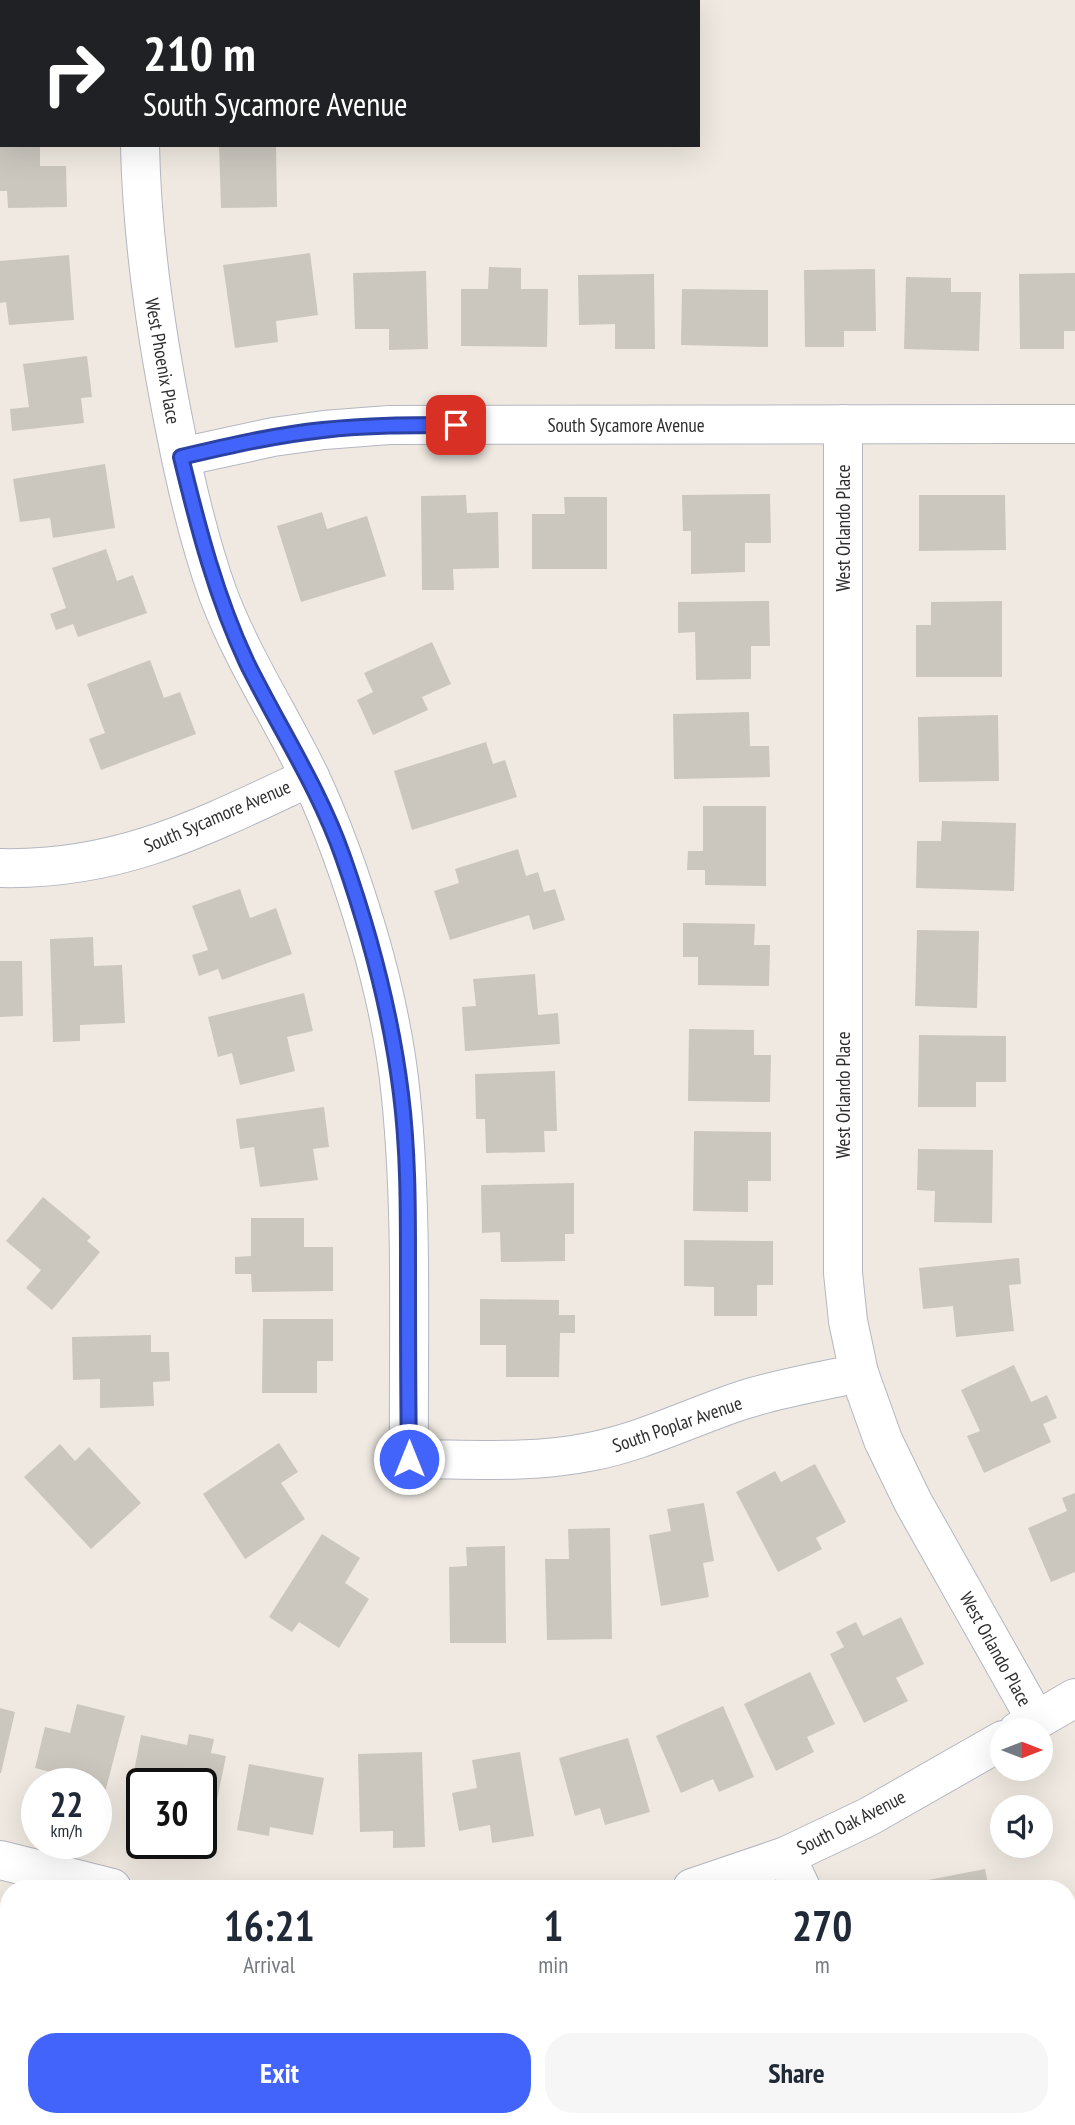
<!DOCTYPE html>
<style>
:root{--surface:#fff;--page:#f6f6f7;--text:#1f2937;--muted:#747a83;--accent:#4264fb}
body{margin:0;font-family:"PT Sans Narrow",sans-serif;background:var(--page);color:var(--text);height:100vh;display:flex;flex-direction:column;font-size:26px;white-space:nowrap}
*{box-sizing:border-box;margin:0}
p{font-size:23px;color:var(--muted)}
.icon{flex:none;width:38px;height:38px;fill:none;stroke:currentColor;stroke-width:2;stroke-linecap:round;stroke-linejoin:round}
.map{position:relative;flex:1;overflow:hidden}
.details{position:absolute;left:0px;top:1880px;width:1076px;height:247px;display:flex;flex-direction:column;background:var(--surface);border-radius:28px 28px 0 0;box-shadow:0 7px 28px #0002}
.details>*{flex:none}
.hud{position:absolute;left:0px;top:0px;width:700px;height:147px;box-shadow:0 7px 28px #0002;background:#202124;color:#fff;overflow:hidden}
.needle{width:46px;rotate:90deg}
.fabs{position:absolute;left:990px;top:1718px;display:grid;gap:14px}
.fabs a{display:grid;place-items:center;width:63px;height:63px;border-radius:50%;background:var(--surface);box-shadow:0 7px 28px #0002;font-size:35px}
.speed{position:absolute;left:21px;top:1768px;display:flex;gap:14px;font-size:35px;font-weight:700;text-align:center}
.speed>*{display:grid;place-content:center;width:91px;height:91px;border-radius:50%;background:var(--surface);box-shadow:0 7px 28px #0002;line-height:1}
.speed small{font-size:18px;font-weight:400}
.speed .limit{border:4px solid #111;border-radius:10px;background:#fff;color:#111}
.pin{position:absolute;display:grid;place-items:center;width:60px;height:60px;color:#fff;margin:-30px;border-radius:14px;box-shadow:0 4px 10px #0006}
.me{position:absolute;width:77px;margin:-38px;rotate:0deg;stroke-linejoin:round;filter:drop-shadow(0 0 5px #0008)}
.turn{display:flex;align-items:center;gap:24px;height:147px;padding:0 28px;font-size:32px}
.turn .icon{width:91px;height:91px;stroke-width:2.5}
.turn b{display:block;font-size:49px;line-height:60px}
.eta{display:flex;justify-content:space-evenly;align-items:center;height:119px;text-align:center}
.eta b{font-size:42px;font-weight:800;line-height:49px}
.cta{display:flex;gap:14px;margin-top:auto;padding:14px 28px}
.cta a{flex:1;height:80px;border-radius:28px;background:var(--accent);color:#fff;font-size:28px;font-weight:800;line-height:80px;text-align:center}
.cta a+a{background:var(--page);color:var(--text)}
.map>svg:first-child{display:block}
.building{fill:#cbc7bf}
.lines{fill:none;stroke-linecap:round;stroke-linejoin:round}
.minor-casing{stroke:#b4b7c1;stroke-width:40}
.minor{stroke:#fff;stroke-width:38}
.route-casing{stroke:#2b41a3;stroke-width:18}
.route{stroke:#4264fb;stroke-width:12}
.labels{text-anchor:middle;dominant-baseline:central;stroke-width:5;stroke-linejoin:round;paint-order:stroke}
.street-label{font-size:19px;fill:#2e2e2e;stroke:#fff}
</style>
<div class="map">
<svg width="1075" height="2125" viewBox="0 0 1075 2125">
<rect width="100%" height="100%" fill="#efe9e1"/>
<g class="building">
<polygon points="0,145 40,145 40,166 66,166 67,207 8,208 7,191 0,191"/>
<polygon points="219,145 276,145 277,207 221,208"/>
<polygon points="310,253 318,315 276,321 278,342 235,348 223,265"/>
<polygon points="69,255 74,320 9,325 6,302 0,303 0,261"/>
<polygon points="489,267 521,268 521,289 548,289 547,347 461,346 461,289 488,289"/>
<polygon points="875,269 876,331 844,331 844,347 805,347 804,270"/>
<polygon points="426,271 428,349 389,350 389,329 355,329 353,273"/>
<polygon points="1075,273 1075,331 1064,331 1064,349 1020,349 1019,274"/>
<polygon points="654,274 655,349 615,349 615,324 579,325 578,275"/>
<polygon points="906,277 951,278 951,292 981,292 979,351 904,349"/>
<polygon points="682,289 768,290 768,347 681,345"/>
<polygon points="87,356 92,397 81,398 84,423 12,431 10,409 29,407 23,364"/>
<polygon points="105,464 115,528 53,538 50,518 20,522 13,479"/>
<polygon points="770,494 771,543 745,543 745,572 691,574 691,531 683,531 682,495"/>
<polygon points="466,495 467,513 498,512 499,568 453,569 454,590 422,590 421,496"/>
<polygon points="919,495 1005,495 1006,550 919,551"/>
<polygon points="564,497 607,497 607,569 532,569 532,514 565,514"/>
<polygon points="322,512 327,529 367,516 386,576 301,602 277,526"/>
<polygon points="106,549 117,581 133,575 147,613 78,637 73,624 56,630 50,614 66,608 52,568"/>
<polygon points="769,601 770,646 751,646 751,679 696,680 695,632 678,633 678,602"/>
<polygon points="1002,601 1002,677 916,677 916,625 931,625 931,602"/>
<polygon points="432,642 451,684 422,697 428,710 373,735 357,700 373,692 364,673"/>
<polygon points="150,660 164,698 180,692 196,734 101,770 89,739 105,733 87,684"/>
<polygon points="749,712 750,746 769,746 770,777 674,779 673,714"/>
<polygon points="998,715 999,781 919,782 918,717"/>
<polygon points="486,742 493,764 505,760 517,797 412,830 394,771"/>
<polygon points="703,806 766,806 766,886 705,885 705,870 687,870 688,851 703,851"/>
<polygon points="942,821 1016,823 1014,891 916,888 917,841 941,841"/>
<polygon points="518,849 526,876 538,872 544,892 555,889 565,920 533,930 529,915 450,940 434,891 459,883 455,869"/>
<polygon points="240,889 250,918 276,908 292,954 222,980 218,969 199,976 192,955 208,950 192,906"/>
<polygon points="683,923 755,924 754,945 770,945 769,986 698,985 698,957 683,957"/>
<polygon points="917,930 979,931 977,1008 915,1006"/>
<polygon points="93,937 94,966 122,965 125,1023 80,1025 80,1041 53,1042 50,939"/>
<polygon points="0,961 22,961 23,1016 0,1017"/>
<polygon points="535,974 538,1015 558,1013 560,1044 465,1051 462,1007 476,1006 473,979"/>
<polygon points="304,993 313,1031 287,1037 295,1071 240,1085 232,1053 218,1057 208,1017"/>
<polygon points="689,1029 754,1030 754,1055 771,1055 770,1102 688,1101"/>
<polygon points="919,1035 1006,1036 1006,1082 976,1082 976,1107 918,1107"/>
<polygon points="555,1071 557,1131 544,1131 545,1152 486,1153 485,1119 476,1119 475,1074"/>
<polygon points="324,1107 329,1147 313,1149 318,1180 260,1187 254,1147 240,1149 236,1119"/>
<polygon points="694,1131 771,1132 771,1181 748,1181 748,1212 693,1211"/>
<polygon points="918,1149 993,1150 992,1223 934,1222 935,1191 917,1190"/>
<polygon points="574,1183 574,1234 565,1234 565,1261 501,1262 500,1232 482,1233 481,1185"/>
<polygon points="43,1197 91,1237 87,1241 100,1252 52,1310 26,1288 41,1270 6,1241"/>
<polygon points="251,1218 304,1218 304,1247 333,1247 333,1291 252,1292 251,1274 235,1274 235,1257 251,1256"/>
<polygon points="684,1240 773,1241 773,1285 757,1285 757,1316 714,1316 714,1287 684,1286"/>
<polygon points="1019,1258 1021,1284 1009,1285 1014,1331 956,1337 953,1306 923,1309 919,1268"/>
<polygon points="480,1299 559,1300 559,1315 575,1315 575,1333 560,1333 559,1377 506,1377 506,1345 480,1345"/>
<polygon points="263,1319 333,1319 333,1361 317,1361 317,1393 262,1393"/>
<polygon points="151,1335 151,1352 169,1352 170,1381 153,1382 154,1406 100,1408 100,1379 73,1380 72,1337"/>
<polygon points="1014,1365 1031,1402 1047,1395 1057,1418 1043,1424 1051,1442 984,1473 967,1436 980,1431 961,1390"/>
<polygon points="279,1443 298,1472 281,1483 305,1519 245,1559 203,1494"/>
<polygon points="60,1444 75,1461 89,1447 141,1503 91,1549 24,1477"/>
<polygon points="815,1464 846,1522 816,1538 822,1549 778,1572 736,1492 775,1471 781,1482"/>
<polygon points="1075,1493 1075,1572 1051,1582 1028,1528 1067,1511 1062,1498"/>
<polygon points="704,1503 714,1561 703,1563 709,1597 661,1606 649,1535 671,1531 667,1509"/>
<polygon points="610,1528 612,1639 547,1640 545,1559 569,1559 568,1529"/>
<polygon points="322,1534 360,1558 345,1583 369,1599 339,1648 299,1622 292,1632 269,1617"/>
<polygon points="505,1546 506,1643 450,1643 449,1567 467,1566 466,1547"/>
<polygon points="901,1617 924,1664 896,1678 908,1701 864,1723 830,1654 844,1647 836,1632 856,1622 863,1636"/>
<polygon points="810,1672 835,1724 807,1737 814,1752 776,1771 744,1704"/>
<polygon points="77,1704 125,1716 103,1800 96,1798 96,1783 63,1783 65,1776 35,1768 45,1727 70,1733"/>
<polygon points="723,1706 754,1777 719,1792 713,1779 681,1793 656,1736"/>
<polygon points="0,1708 15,1712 1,1773 0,1773"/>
<polygon points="189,1734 214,1739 211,1753 226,1756 212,1825 201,1823 201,1783 142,1783 142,1789 131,1787 141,1735 187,1745"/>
<polygon points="628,1738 650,1812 605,1825 600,1808 575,1816 559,1758"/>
<polygon points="422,1752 425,1847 393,1848 393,1831 360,1832 358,1754"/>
<polygon points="520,1752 534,1836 492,1843 490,1825 459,1831 452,1793 477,1788 472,1760"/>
<polygon points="249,1764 324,1778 313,1835 270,1827 269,1836 237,1830"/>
<polygon points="985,1869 989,1888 920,1888 918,1882"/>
<rect x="1068" y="2076" width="7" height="22"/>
<polygon points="135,2118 145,2118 164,2125 132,2125"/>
<polygon points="171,2118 194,2118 192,2125 168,2125"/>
<polygon points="251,2118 317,2118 317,2125 252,2125"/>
<polygon points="552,2118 569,2118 590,2125 550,2125"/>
<rect x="672" y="2118" width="98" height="7"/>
<rect x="923" y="2118" width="86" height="7"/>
</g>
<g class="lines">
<g class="minor-casing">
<g id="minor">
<polyline points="139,0 139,2"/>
<polyline points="0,72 2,72"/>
<path d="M140,145c2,97 16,190 35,284 11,56 24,112 43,165 25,66 62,121 92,183 24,51 43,106 59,160 15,52 27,107 32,160 12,120 7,242 8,362 59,0 121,5 180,-7 53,-10 100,-34 151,-51 39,-13 79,-19 119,-28"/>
<polyline points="843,424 843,1273 848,1321 859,1373 883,1440 913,1502 1036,1720"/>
<polyline points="181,457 273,437 324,430 389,425 1075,424"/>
<path d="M0,868c120,3 205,-42 310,-91"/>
<polyline points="1018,1731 1075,1698"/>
<polyline points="786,1856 801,1888"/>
<polyline points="0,1860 112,1888"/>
<polyline points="692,1888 786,1856 868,1817 1003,1740"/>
<polyline points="9,1959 3,2002 9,2083"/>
<polyline points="12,2118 13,2125"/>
<polyline points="428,2118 429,2125"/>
<polyline points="848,2125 848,2118"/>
</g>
</g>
<use href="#minor" class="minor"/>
</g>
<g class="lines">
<g class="route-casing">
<path id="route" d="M409,1459c-1,-66 -1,-131 -1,-196 0,-57 0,-113 -7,-169 -10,-81 -31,-160 -58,-237 -24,-69 -64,-129 -96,-194 -31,-66 -49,-136 -66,-206 47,-11 94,-22 142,-27 44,-5 89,-5 133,-5"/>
</g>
<use href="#route" class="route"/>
</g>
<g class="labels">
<g class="street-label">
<text transform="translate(163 361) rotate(80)">West Phoenix Place</text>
<text x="626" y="425">South Sycamore Avenue</text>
<text transform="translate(843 528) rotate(-90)">West Orlando Place</text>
<text transform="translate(217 816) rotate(-23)">South Sycamore Avenue</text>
<text transform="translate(843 1095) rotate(-90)">West Orlando Place</text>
<text transform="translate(677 1424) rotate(-19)">South Poplar Avenue</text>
<text transform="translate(996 1649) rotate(61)">West Orlando Place</text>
<text transform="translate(851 1822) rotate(-27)">South Oak Avenue</text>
</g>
</g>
</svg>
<div class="fabs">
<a><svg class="needle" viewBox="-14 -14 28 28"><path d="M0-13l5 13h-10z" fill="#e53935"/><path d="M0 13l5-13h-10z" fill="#747a83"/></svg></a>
<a><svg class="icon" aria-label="sound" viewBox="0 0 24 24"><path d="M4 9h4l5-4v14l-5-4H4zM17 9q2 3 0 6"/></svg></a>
</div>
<div class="speed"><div>22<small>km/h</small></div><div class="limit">30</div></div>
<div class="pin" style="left:456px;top:425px;background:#d93025"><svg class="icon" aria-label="arrive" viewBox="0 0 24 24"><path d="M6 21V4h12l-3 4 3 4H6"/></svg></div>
<svg class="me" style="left:409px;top:1459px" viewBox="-20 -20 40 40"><circle r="17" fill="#4264fb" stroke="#fff" stroke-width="3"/><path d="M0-11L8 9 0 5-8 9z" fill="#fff"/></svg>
<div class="hud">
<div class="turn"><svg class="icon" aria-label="right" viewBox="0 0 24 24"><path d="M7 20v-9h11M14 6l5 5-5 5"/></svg><div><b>210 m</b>South Sycamore Avenue</div></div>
</div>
<section class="details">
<div class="eta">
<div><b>16:21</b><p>Arrival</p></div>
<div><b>1</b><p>min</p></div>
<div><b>270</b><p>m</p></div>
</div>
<div class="cta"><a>Exit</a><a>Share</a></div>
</section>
</div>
